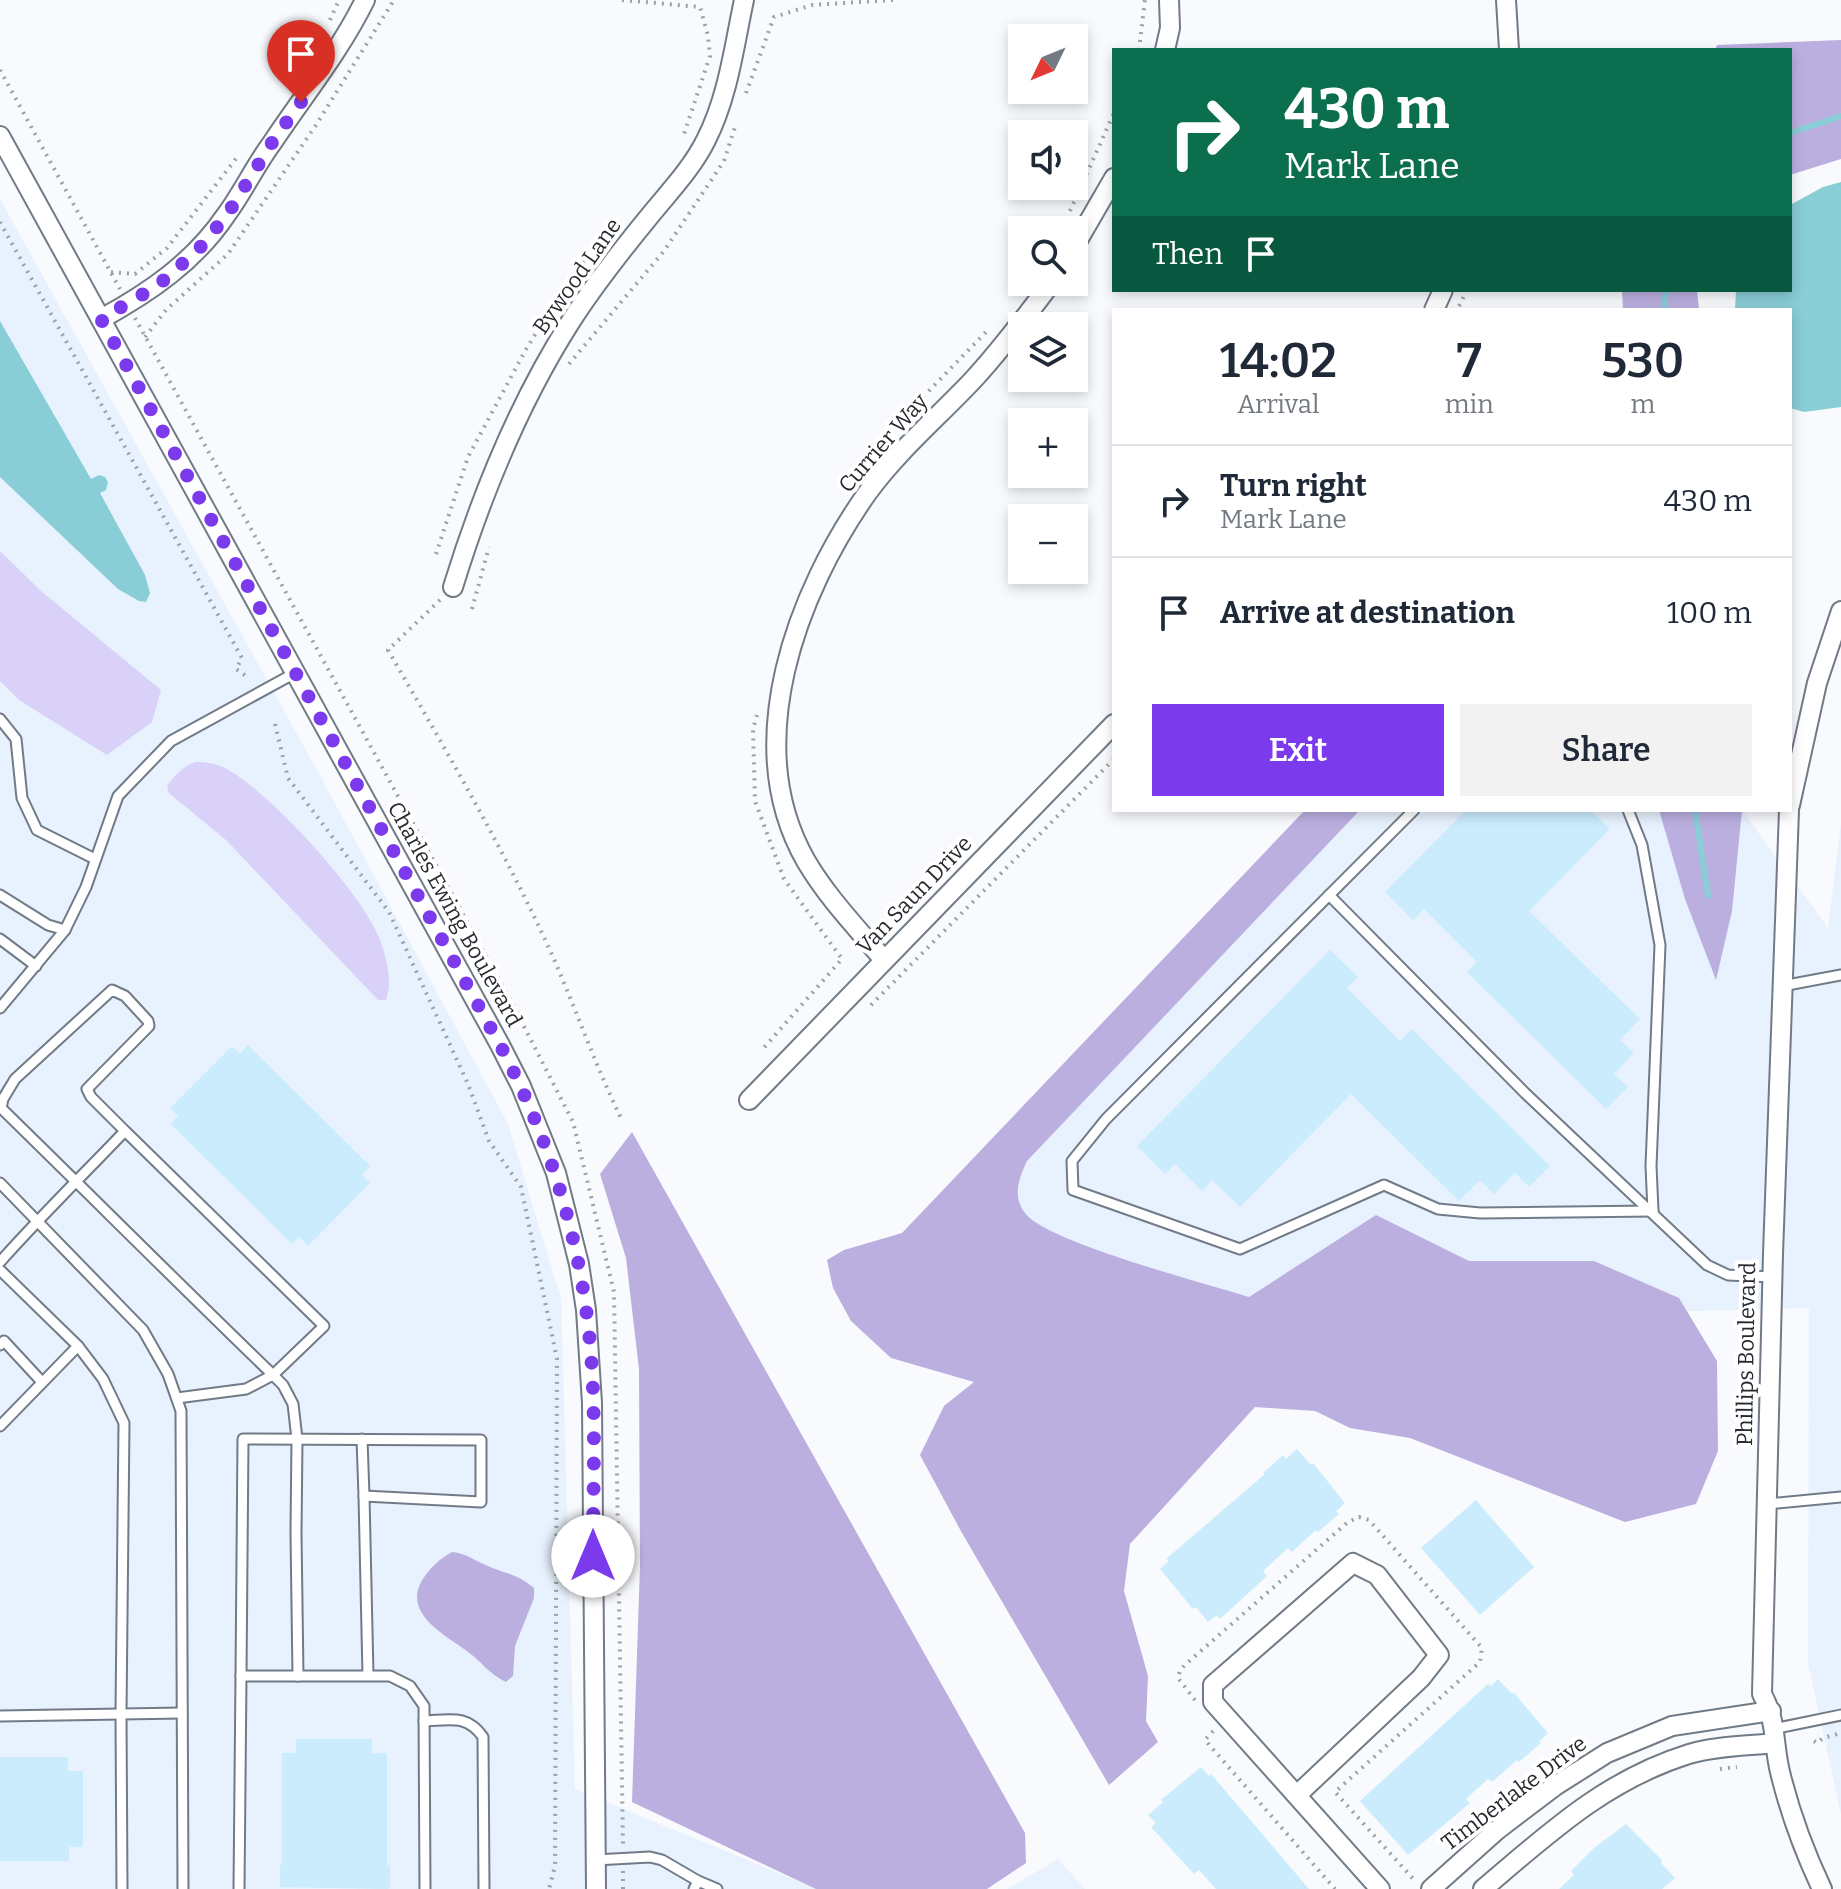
<!DOCTYPE html>
<meta charset="utf-8">
<style>
:root{--surface:#fff;--page:#f2f2f3;--text:#1f2937;--muted:#747a83;--line:#e0e1e3;--accent:#7c3aed}
body{margin:0;font-family:Bitter,serif;background:var(--page);color:var(--text);height:100vh;display:flex;flex-direction:column;font-size:30px;white-space:nowrap}
*{box-sizing:border-box;margin:0}
p{font-size:26px;color:var(--muted)}
.icon{flex:none;width:44px;height:44px;fill:none;stroke:currentColor;stroke-width:2;stroke-linecap:round;stroke-linejoin:round}
.map{position:relative;flex:1;overflow:hidden}
.panel{position:absolute;left:1112px;top:308px;width:680px;height:504px;display:flex;flex-direction:column;background:var(--surface);border-radius:0px;box-shadow:0 4px 12px #0003}
.panel>*{flex:none}
.guide{position:absolute;left:1112px;top:48px;width:680px;height:244px;border-radius:0px;box-shadow:0 4px 12px #0003;background:#0b6e4f;color:#fff;overflow:hidden}
.needle{width:52px;rotate:227deg}
.tools{position:absolute;left:1008px;top:24px;display:grid;gap:16px}
.tools a{display:grid;place-items:center;width:80px;height:80px;border-radius:0px;background:var(--surface);box-shadow:0 4px 12px #0003;font-size:40px}
.pin{position:absolute;display:grid;place-items:center;width:68px;height:68px;color:#fff;margin:-82px -34px;border-radius:50% 50% 50% 0;rotate:-45deg;box-shadow:0 0 8px #0007}
.pin .icon{rotate:45deg}
.me{position:absolute;width:88px;margin:-44px;rotate:0deg;stroke-linejoin:round;filter:drop-shadow(0 0 6px #0008)}
.turn{display:flex;align-items:center;gap:28px;height:168px;padding:0 40px;font-size:36px}
.turn .icon{width:104px;height:104px;stroke-width:2.5}
.turn b{display:block;font-size:56px;line-height:68px}
.then{display:flex;align-items:center;height:76px;padding:0 40px;background:#0003;gap:16px;font-size:30px}
.eta{display:flex;justify-content:space-evenly;align-items:center;height:136px;text-align:center}
.eta b{font-size:48px;font-weight:600;line-height:56px}
.action{display:flex;gap:16px;margin-top:auto;padding:16px 40px}
.action a{flex:1;height:92px;border-radius:0px;background:var(--accent);color:#fff;font-size:32px;font-weight:600;line-height:92px;text-align:center}
.action a+a{background:var(--page);color:var(--text)}
ul{padding:0;list-style:none}
li{display:flex;align-items:center;gap:24px;height:112px;padding:0 40px;border-top:2px solid var(--line)}
li div{flex:1}
li b{display:block;font-size:30px}
li em{font-style:normal}
.map>svg:first-child{display:block}
.built{fill:#e7f2fe}
.green{fill:#dad1f9}
.forest{fill:#bbafe0}
.water{fill:#89cdd7}
.lines{fill:none;stroke-linecap:round;stroke-linejoin:round}
.stream{stroke:#89cdd7;stroke-width:6}
.building{fill:#caecfd}
.service-casing{stroke:#717b87;stroke-width:13}
.minor-casing{stroke:#717b87;stroke-width:22}
.path{stroke:#9da0a3;stroke-width:4;stroke-dasharray:2 6;stroke-linecap:butt}
.service{stroke:#fff;stroke-width:9}
.minor{stroke:#fff;stroke-width:18}
.route{stroke:#7c3aed;stroke-width:14;stroke-dasharray:0 25.2}
.labels{text-anchor:middle;dominant-baseline:central;stroke-width:8;stroke-linejoin:round;paint-order:stroke}
.street-label{font-size:22px;fill:#262a2f;stroke:#fff}
</style>
<div class="map">
<svg width="1841" height="1889" viewBox="0 0 1841 1889">
<rect width="100%" height="100%" fill="#f8fafd"/>
<g class="built">
<polygon points="0,199 318,772 508,1124 561,1299 575,1789 817,1889 0,1889"/>
<polygon points="1352,810 1742,810 1828,928 1841,824 1841,1814 1808,1663 1809,1308 1242,1323 982,1202"/>
<polygon points="1058,1859 1085,1889 1007,1889"/>
</g>
<g class="green">
<polygon points="0,551 41,591 161,690 152,722 107,755 19,700 0,681"/>
<path d="M195,762c11,0 20,1 30,6 43,22 134,122 153,167 8,19 15,46 8,65h-8l-151,-159 -58,-48 -2,-7c7,-10 17,-20 28,-24z"/>
</g>
<g class="forest">
<polygon points="1841,40 1841,159 1790,175 1790,50 1715,50 1717,45"/>
<polygon points="1622,290 1697,290 1699,310 1623,310"/>
<path d="M1305,810h55l-333,351c-8,17 -15,35 -2,52 21,29 183,71 224,84l127,-82 93,46h125l85,37 38,63 1,90 -22,53 -71,18 -215,-84 -60,-10 -35,-17 -60,-4 -125,137 -6,47 24,85 -2,45 12,21 -49,43 -147,-252 -42,-78 24,-49 30,-24 -83,-24 -40,-37 -18,-33 -6,-28 17,-10 58,-17z"/>
<polygon points="1659,810 1742,810 1732,911 1716,980 1685,899"/>
<polygon points="632,1132 1025,1833 1026,1863 987,1889 816,1889 632,1802 640,1566 639,1369 626,1258 600,1174"/>
<path d="M452,1552c14,1 23,9 36,14 20,9 28,7 46,22v10l-19,48 -2,30 -7,6c-16,-7 -25,-21 -39,-31 -24,-17 -68,-40 -42,-75 8,-11 15,-17 27,-24z"/>
</g>
<g class="water">
<polygon points="1841,182 1841,407 1804,412 1790,408 1790,310 1735,310 1736,290 1790,290 1790,205 1823,187"/>
<polygon points="0,321 91,479 99,475 105,477 108,482 106,490 100,493 145,575 150,593 146,602 139,601 118,589 0,477"/>
</g>
<g class="lines">
<g class="stream">
<polyline points="1790,133 1841,116"/>
<polyline points="1664,310 1666,290"/>
<polyline points="1695,810 1708,896"/>
</g>
</g>
<g class="building">
<polygon points="1466,810 1590,810 1610,829 1529,911 1640,1019 1620,1040 1634,1053 1614,1074 1628,1087 1606,1109 1467,972 1477,962 1424,909 1413,920 1385,892"/>
<polygon points="1330,950 1358,977 1347,988 1400,1041 1412,1029 1550,1166 1529,1187 1515,1173 1494,1194 1480,1180 1459,1201 1351,1094 1240,1207 1212,1180 1202,1191 1175,1164 1165,1174 1137,1146"/>
<polygon points="248,1045 370,1166 362,1175 370,1183 308,1246 299,1237 292,1244 171,1124 178,1116 170,1108 232,1046 240,1054"/>
<polygon points="1297,1449 1311,1465 1313,1463 1345,1503 1336,1511 1339,1514 1318,1532 1316,1530 1292,1552 1288,1548 1263,1571 1267,1576 1220,1619 1217,1615 1208,1622 1196,1607 1193,1609 1160,1569 1169,1561 1166,1559 1265,1474 1263,1473 1283,1455 1286,1459"/>
<polygon points="1476,1500 1534,1567 1480,1615 1421,1548"/>
<polygon points="1498,1679 1512,1694 1514,1693 1548,1733 1539,1742 1541,1743 1519,1762 1517,1760 1492,1782 1488,1779 1466,1799 1470,1803 1408,1855 1360,1801 1488,1684 1491,1686"/>
<polygon points="296,1739 372,1739 372,1753 387,1753 387,1865 390,1865 390,1887 388,1889 280,1887 280,1865 282,1865 282,1753 296,1753"/>
<polygon points="0,1757 68,1757 68,1771 83,1771 83,1847 69,1847 69,1861 0,1861"/>
<polygon points="1201,1767 1209,1776 1211,1774 1309,1889 1216,1889 1199,1870 1194,1874 1151,1827 1156,1823 1148,1815 1163,1802 1161,1800"/>
<polygon points="1626,1824 1662,1860 1661,1863 1675,1878 1662,1889 1559,1889 1574,1875 1571,1871 1594,1848"/>
</g>
<g class="lines">
<g class="service-casing">
<g id="service">
<polyline points="0,719 16,739 22,798 37,830 95,859"/>
<polyline points="1414,810 1106,1119 1072,1161 1073,1190 1240,1249 1384,1185 1438,1209 1480,1213 1653,1211"/>
<polyline points="1628,810 1642,845 1660,945 1651,1166 1653,1211"/>
<polyline points="0,895 48,925 65,930"/>
<polyline points="1329,895 1525,1093 1707,1265 1728,1275 1773,1277"/>
<polyline points="0,939 36,966"/>
<polyline points="1782,986 1841,975"/>
<polyline points="0,1008 65,930 86,887 118,796 171,741 295,673"/>
<polyline points="0,1183 143,1330 168,1374 181,1411 183,1889"/>
<path d="M0,1262c40,-45 83,-87 125,-131l199,195 -51,49c-91,-88 -181,-178 -272,-267l2,-9 12,-20 97,-89 13,6 23,25 1,5 -62,63 4,8 34,34"/>
<polyline points="0,1270 78,1346 0,1426"/>
<polyline points="0,1345 4,1341 42,1382"/>
<polyline points="78,1346 103,1379 124,1423 121,1713 122,1889"/>
<polyline points="177,1398 246,1389 273,1375 283,1385 293,1404 297,1439 296,1533 298,1676"/>
<polyline points="362,1439 364,1496"/>
<polyline points="1767,1504 1841,1497"/>
<polyline points="241,1676 243,1439 481,1440 481,1502 364,1496 368,1675"/>
<polyline points="0,1716 182,1713"/>
<path d="M424,1721c26,-1 43,-7 59,16l1,152"/>
<polyline points="1773,1729 1841,1715"/>
<polyline points="595,1860 650,1857 662,1860 698,1881"/>
<polyline points="239,1889 241,1676 390,1676 410,1686 424,1706 425,1889"/>
<polyline points="694,1889 698,1881 717,1889"/>
</g>
</g>
<g class="minor-casing">
<g id="minor">
<polyline points="1506,0 1509,50"/>
<polyline points="1165,50 1170,28 1169,0"/>
<polyline points="0,136 500,1045 521,1086 556,1173 579,1264 586,1310 592,1403 596,1889"/>
<polyline points="1074,247 1114,178"/>
<polyline points="1434,310 1443,290"/>
<path d="M101,319c49,-27 93,-57 125,-104 17,-23 29,-49 46,-72 32,-48 68,-92 93,-143"/>
<path d="M453,587c29,-94 65,-183 118,-266 23,-36 50,-70 77,-103 20,-25 43,-48 58,-78 22,-43 28,-93 38,-140"/>
<polyline points="1790,805 1817,683 1841,611"/>
<path d="M1789,810l-16,444 -11,440c15,27 11,49 18,78 10,41 24,79 42,117"/>
<path d="M884,960c-27,-32 -57,-63 -78,-99 -67,-117 -9,-269 62,-369 30,-41 69,-74 104,-111 29,-31 54,-65 80,-99"/>
<polyline points="749,1100 1114,724"/>
<polyline points="1297,1795 1421,1678 1439,1655 1377,1575 1353,1563 1213,1685 1213,1702 1380,1889"/>
<polyline points="1431,1889 1497,1830 1555,1786 1607,1753 1672,1726 1771,1711"/>
<path d="M1483,1889c65,-55 122,-109 206,-135 26,-8 58,-8 86,-11"/>
</g>
</g>
<g class="path">
<polyline points="622,0 700,7 708,36 710,56 683,137"/>
<polyline points="330,20 339,0"/>
<polyline points="1139,50 1145,0"/>
<polyline points="0,70 120,289"/>
<polyline points="746,93 774,17 812,5 893,0"/>
<polyline points="1070,211 1114,113"/>
<polyline points="0,222 242,658 236,669 249,678"/>
<polyline points="111,272 135,274 167,248 238,156"/>
<polyline points="1459,306 1467,290"/>
<polyline points="135,318 515,1009 573,1122 614,1292 623,1845"/>
<polyline points="145,337 166,310 228,254 316,125 394,0"/>
<polyline points="569,364 664,251 724,161 736,124"/>
<polyline points="880,444 889,432 987,331"/>
<polyline points="436,554 468,457 525,351 572,275 597,248"/>
<path d="M440,600l-52,50c56,97 113,194 160,296 26,57 46,117 74,174"/>
<polyline points="472,609 489,547"/>
<polyline points="757,715 753,729 755,801 784,879 842,959 762,1050"/>
<polyline points="275,724 288,778 389,912 468,1084 489,1141 521,1187 557,1359 555,1866 549,1889"/>
<polyline points="871,1005 1114,759"/>
<polyline points="1195,1700 1178,1678 1180,1670 1186,1664 1348,1522 1359,1517 1369,1520 1482,1648 1480,1662 1335,1792 1416,1882"/>
<polyline points="1213,1731 1205,1740 1335,1889"/>
<polyline points="1814,1741 1817,1743 1823,1738 1841,1733"/>
<polyline points="1720,1769 1737,1767"/>
<polyline points="623,1889 623,1870"/>
</g>
<use href="#service" class="service"/>
<use href="#minor" class="minor"/>
</g>
<g class="lines">
<path class="route" d="M301,102l-28,39 -46,74 -29,35 -41,36 -56,33 399,726c51,97 82,199 91,309 5,66 2,135 2,202"/>
</g>
<g class="labels">
<g class="street-label">
<text transform="translate(577 276) rotate(-55)">Bywood Lane</text>
<text transform="translate(883 443) rotate(-49)">Currier Way</text>
<text transform="translate(914 895) rotate(-46)">Van Saun Drive</text>
<text transform="translate(455 914) rotate(61)">Charles Ewing Boulevard</text>
<text transform="translate(1746 1354) rotate(-89)">Phillips Boulevard</text>
<text transform="translate(1514 1793) rotate(-37)">Timberlake Drive</text>
</g>
</g>
</svg>
<div class="tools">
<a><svg class="needle" viewBox="-14 -14 28 28"><path d="M0-13l5 13h-10z" fill="#e53935"/><path d="M0 13l5-13h-10z" fill="#747a83"/></svg></a>
<a><svg class="icon" aria-label="sound" viewBox="0 0 24 24"><path d="M4 9h4l5-4v14l-5-4H4zM17 9q2 3 0 6"/></svg></a>
<a><svg class="icon" aria-label="search" viewBox="0 0 24 24"><circle cx="10" cy="10" r="6"/><path d="M15 15l6 6"/></svg></a>
<a><svg class="icon" aria-label="layers" viewBox="0 0 24 24"><path d="M12 4l9 5-9 5-9-5zM3 14l9 5 9-5"/></svg></a>
<a>+</a>
<a>−</a>
</div>
<div class="pin" style="left:301px;top:102px;background:#d93025"><svg class="icon" aria-label="arrive" viewBox="0 0 24 24"><path d="M6 21V4h12l-3 4 3 4H6"/></svg></div>
<svg class="me" style="left:593px;top:1556px" viewBox="-20 -20 40 40"><circle r="19" fill="#fff"/><path d="M0-13L10 11 0 6-10 11z" fill="#7c3aed"/></svg>
<div class="guide">
<div class="turn"><svg class="icon" aria-label="right" viewBox="0 0 24 24"><path d="M7 20v-9h11M14 6l5 5-5 5"/></svg><div><b>430 m</b>Mark Lane</div></div>
<div class="then">Then<svg class="icon" aria-label="arrive" viewBox="0 0 24 24"><path d="M6 21V4h12l-3 4 3 4H6"/></svg></div>
</div>
<section class="panel">
<div class="eta">
<div><b>14:02</b><p>Arrival</p></div>
<div><b>7</b><p>min</p></div>
<div><b>530</b><p>m</p></div>
</div>
<ul>
<li><svg class="icon" aria-label="right" viewBox="0 0 24 24"><path d="M7 20v-9h11M14 6l5 5-5 5"/></svg><div><b>Turn right</b><p>Mark Lane</p></div><em>430 m</em></li>
<li><svg class="icon" aria-label="arrive" viewBox="0 0 24 24"><path d="M6 21V4h12l-3 4 3 4H6"/></svg><div><b>Arrive at destination</b></div><em>100 m</em></li>
</ul>
<div class="action"><a>Exit</a><a>Share</a></div>
</section>
</div>
